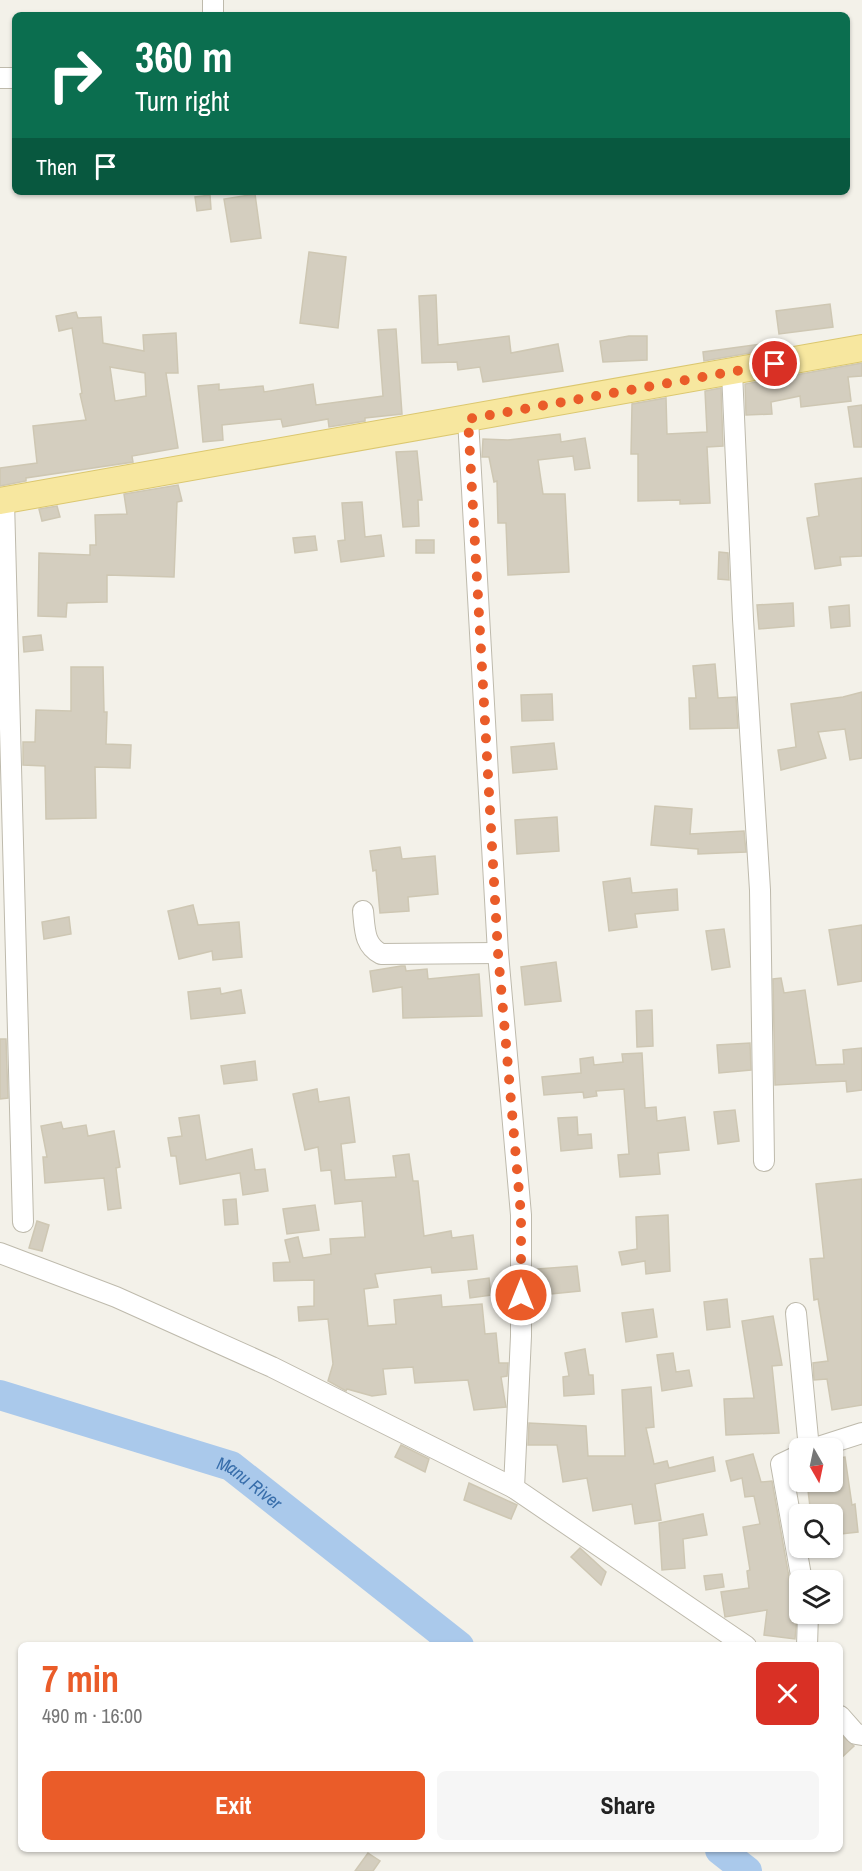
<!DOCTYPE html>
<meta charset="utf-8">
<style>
:root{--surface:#fff;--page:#f6f6f6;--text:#222;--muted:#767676;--accent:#ea5c29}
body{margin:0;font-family:"Archivo Narrow",sans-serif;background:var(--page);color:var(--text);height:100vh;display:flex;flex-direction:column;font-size:22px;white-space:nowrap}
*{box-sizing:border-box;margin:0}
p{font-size:20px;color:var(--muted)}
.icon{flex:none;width:33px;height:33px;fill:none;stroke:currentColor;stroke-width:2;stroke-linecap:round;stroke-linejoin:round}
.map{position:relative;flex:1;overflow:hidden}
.drawer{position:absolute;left:18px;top:1642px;width:825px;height:210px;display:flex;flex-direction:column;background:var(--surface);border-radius:9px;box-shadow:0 2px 4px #0004}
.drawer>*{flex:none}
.banner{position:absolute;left:12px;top:12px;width:838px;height:183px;border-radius:9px;box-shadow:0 2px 4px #0004;background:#0b6e4f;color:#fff;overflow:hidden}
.needle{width:39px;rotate:171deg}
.buttons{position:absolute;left:789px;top:1438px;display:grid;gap:12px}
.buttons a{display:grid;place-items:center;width:54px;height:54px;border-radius:9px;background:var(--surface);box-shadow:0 2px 4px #0004;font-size:30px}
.pin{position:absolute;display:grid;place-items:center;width:51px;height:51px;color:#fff;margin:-26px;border:3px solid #fff;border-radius:50%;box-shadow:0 2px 6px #0007}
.me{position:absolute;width:66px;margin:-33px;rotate:0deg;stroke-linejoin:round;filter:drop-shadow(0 0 4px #0008)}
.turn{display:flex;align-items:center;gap:21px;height:126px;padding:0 24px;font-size:27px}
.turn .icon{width:78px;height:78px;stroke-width:2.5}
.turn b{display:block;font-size:42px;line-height:51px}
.then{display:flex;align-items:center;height:57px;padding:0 24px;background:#0003;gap:12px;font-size:22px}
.round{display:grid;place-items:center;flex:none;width:63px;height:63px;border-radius:9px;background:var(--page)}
.overview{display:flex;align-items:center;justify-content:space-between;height:102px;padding:0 24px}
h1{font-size:36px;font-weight:700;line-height:45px;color:var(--accent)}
.button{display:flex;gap:12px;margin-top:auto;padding:12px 24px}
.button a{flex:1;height:69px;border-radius:9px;background:var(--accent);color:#fff;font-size:24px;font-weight:700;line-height:69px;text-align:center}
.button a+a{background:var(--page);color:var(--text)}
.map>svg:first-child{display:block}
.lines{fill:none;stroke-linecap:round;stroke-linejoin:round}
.river{stroke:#aac9eb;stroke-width:30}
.building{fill:#d4cebf;stroke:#cec7b3;stroke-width:1.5;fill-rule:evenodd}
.minor-casing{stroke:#bebaac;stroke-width:22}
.major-casing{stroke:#dbc76f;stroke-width:28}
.minor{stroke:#fff;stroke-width:20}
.major{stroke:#f7e79f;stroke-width:26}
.route{stroke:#ea5c29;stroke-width:10;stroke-dasharray:0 18}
.labels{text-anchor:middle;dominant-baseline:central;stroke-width:5;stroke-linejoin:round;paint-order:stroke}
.water-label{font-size:18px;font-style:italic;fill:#386eab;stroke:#fff}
</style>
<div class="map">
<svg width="862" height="1871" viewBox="0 0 862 1871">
<rect width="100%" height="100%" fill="#f3f1e9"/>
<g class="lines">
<g class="river">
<path id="s1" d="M0,1395l231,71 228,180"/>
<polyline points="720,1850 747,1871"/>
</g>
</g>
<g class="building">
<polygon points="255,194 261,238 231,242 224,199"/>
<polygon points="210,195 211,209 197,211 195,197"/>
<polygon points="309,252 346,257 338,328 300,323"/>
<polygon points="436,295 438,345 509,336 511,353 558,344 563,371 483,382 480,367 458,370 457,362 422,363 419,296"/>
<polygon points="830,304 833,327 779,334 776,311"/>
<path d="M76,312l2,6 23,-1 2,26 41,8 -1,-16 33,-2 2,40h-12l12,75 -46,8 1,6 -107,16v3l-26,5v-18l37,-5 -4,-37 53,-6 -6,-26 2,-1 -10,-65 -13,3 -3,-15zM110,367l35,6 1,23 -31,5z"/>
<polygon points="396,329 402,414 365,418 365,421 329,427 328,419 283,427 281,419 222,425 223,440 203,442 198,386 219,384 219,390 263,386 264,392 313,384 316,405 383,396 378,330"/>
<polygon points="629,336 647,336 647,360 603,362 600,341"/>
<polygon points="761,344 762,351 704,361 703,352"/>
<polygon points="862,363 862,376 848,377 851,401 801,407 800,396 771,402 772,414 746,415 745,384"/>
<polygon points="721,388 723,446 707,447 710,503 680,504 680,500 638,501 638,454 631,454 632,404 666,398 667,434 707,432 705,391"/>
<polygon points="862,405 862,447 854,447 848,407"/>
<polygon points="560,434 561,442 585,438 590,468 575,470 573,456 538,460 543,494 565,494 569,572 508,575 506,523 498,523 497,481 494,482 489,457 482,457 483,439 508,440"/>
<polygon points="417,451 422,500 418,500 419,526 403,527 396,452"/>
<polygon points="862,478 862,556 840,557 841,565 815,569 807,518 819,516 815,484"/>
<polygon points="178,485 182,501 177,502 174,577 107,575 107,602 67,603 66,617 38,616 39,553 90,555 90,545 96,545 95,515 127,514 124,494"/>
<polygon points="362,502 365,537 381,535 384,556 341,562 338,541 345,540 342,503"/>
<polygon points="57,506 60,517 42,521 39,509"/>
<polygon points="315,536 317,550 295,553 293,538"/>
<rect x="416" y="540" width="18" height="13"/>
<polygon points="719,552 728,553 729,580 718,579"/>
<polygon points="793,603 794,626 759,629 757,605"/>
<polygon points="849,605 850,626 831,628 829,607"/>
<polygon points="41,635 43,650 24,652 23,637"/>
<polygon points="715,664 718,698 736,697 738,728 690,729 689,698 696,698 693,666"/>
<polygon points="71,667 103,667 104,712 107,712 106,744 131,745 130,768 95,767 96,818 46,819 45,766 23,765 23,742 35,742 36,710 71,711"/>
<polygon points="862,692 862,758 850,760 845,729 818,732 826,758 781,770 778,750 796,747 791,704 843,697"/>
<polygon points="552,694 553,720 522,721 521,695"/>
<polygon points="554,743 557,769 513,773 511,747"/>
<polygon points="655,806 692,809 690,834 744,831 746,852 698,854 698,849 651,845"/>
<polygon points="557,817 559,851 517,854 515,820"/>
<polygon points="400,847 402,859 435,856 438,894 408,897 409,911 380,913 376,870 373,871 370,851"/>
<polygon points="630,878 632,893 677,889 678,910 635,914 637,927 609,931 603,882"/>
<polygon points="193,905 198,925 239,922 242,957 213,960 212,951 179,959 168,911"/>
<polygon points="69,917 71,934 44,939 42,922"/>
<polygon points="862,925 862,981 838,985 829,930"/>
<polygon points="724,929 730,967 712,970 706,931"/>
<polygon points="556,962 561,1001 525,1005 521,967"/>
<polygon points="401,966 405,966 406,971 427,969 428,979 479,974 482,1016 403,1018 402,987 373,992 370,971"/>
<polygon points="781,978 784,993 805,990 816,1065 844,1064 843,1050 862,1048 862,1090 847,1092 846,1081 775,1085 773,979"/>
<polygon points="220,988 221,994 241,990 245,1013 191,1019 188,992"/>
<polygon points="652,1010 653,1046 637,1047 636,1011"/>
<polygon points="0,1039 6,1039 8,1098 0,1099"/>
<polygon points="750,1043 751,1070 719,1073 717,1045"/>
<polygon points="642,1053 645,1108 656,1107 657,1121 685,1117 689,1150 658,1153 660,1174 620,1177 618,1155 629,1154 624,1089 596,1091 597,1096 584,1098 583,1092 544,1095 542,1077 581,1073 580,1059 593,1057 594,1065 623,1062 622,1054"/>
<polygon points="255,1061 257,1080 224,1084 221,1066"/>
<polygon points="317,1089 319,1102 349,1097 355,1142 341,1144 345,1180 396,1177 393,1156 409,1154 413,1181 418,1181 424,1236 451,1231 452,1238 473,1235 477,1269 432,1273 431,1267 375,1274 378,1287 364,1289 368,1326 396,1324 394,1300 441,1295 442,1307 482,1304 485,1334 496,1333 499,1363 508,1363 507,1376 501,1377 506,1407 474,1410 468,1380 415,1383 413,1367 383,1369 386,1394 372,1396 347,1389 346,1391 328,1381 333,1364 328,1319 299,1321 298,1307 314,1306 314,1280 274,1281 273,1263 290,1262 285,1240 298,1237 303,1258 331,1254 330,1239 365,1237 362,1201 335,1204 331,1170 321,1171 318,1147 305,1150 293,1094"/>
<polygon points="735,1110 739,1141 718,1144 714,1112"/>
<polygon points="199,1115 206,1160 252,1149 255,1170 265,1169 268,1191 243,1195 240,1173 180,1184 176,1156 171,1156 168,1138 182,1136 179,1118"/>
<polygon points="577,1117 578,1135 591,1134 592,1148 561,1151 558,1118"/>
<polygon points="61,1122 63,1129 86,1125 88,1136 114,1131 120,1167 116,1168 121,1208 108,1210 104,1178 45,1183 43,1157 47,1157 41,1126"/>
<polygon points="862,1179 862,1405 832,1410 827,1379 814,1380 813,1363 828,1361 818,1299 814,1300 810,1259 824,1258 816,1184"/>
<polygon points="236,1199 238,1224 225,1225 223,1200"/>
<polygon points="315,1205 319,1230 287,1234 283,1209"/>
<polygon points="668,1215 670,1271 646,1274 645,1261 622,1265 619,1252 637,1249 636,1217"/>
<polygon points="37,1221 49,1225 42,1251 29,1248"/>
<polygon points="577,1266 580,1291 541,1295 538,1269"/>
<polygon points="489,1278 491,1295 470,1298 468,1281"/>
<polygon points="727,1299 730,1327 707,1330 704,1302"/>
<polygon points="653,1309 657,1337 626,1342 622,1313"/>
<polygon points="773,1316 782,1365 772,1366 779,1433 726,1435 724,1399 754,1398 742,1321"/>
<polygon points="585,1349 589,1375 593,1375 594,1394 564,1396 563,1377 569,1376 565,1353"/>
<polygon points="673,1353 676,1372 689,1370 692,1386 662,1391 657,1355"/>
<polygon points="651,1387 654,1427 646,1428 654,1464 667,1461 669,1468 713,1457 715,1471 655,1484 661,1520 635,1524 632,1504 593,1511 587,1478 563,1482 557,1445 528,1445 529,1423 586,1426 588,1456 625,1456 622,1390"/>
<polygon points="401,1445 429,1459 425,1472 395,1457"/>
<polygon points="753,1454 761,1482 772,1481 790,1583 799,1592 795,1639 764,1635 767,1610 725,1617 721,1592 749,1588 747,1571 750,1570 743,1527 760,1524 754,1496 745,1497 742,1478 731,1481 726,1461"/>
<polygon points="845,1457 852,1505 855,1504 858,1532 832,1535 832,1515 811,1515 807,1482 832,1482 832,1459"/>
<polygon points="469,1483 517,1505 511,1519 464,1500"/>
<polygon points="703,1514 707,1535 683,1539 685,1568 662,1570 659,1523"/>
<polygon points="580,1548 606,1572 601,1585 571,1557"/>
<polygon points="722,1574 724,1587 706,1590 704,1576"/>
<polygon points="840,1734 854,1746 840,1759"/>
<polygon points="368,1853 380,1861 373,1871 355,1871"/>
</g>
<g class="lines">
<g class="minor-casing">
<g id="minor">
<polyline points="213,15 213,0"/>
<polyline points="0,78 15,78"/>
<polyline points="732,372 743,619 760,890 764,1161"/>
<polyline points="468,419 498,953 521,1215 521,1336 514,1488 746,1646"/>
<polyline points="4,501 23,1222"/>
<path d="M363,911c2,19 1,34 18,43l117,-1"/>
<polyline points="0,1253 116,1297 272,1367 514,1488"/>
<polyline points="796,1313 809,1449"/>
<polyline points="812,1449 862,1433"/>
<polyline points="800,1455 781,1464 802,1581"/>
<polyline points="807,1646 808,1614"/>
<polyline points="840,1716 856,1734 862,1735"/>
</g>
</g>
<g class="major-casing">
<polyline id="major" points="0,501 862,348"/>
</g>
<use href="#minor" class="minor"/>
<use href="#major" class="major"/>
</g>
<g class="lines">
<polyline class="route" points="521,1295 521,1215 498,953 468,419 775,364"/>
</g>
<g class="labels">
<g class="water-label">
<text stroke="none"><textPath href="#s1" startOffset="266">Manu River</textPath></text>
</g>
</g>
</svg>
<div class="buttons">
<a><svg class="needle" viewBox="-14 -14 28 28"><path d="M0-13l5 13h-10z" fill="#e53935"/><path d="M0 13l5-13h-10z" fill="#767676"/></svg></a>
<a><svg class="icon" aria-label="search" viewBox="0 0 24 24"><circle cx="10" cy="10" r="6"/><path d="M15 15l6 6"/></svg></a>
<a><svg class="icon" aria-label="layers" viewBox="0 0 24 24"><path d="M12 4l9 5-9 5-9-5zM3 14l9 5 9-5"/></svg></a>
</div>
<div class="pin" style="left:775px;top:364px;background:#d93025"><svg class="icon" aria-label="arrive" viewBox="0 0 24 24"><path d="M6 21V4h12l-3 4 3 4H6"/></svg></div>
<svg class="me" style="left:521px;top:1295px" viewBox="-20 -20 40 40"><circle r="17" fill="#ea5c29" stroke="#fff" stroke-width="3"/><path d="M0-11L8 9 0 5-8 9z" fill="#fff"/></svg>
<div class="banner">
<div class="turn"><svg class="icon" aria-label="right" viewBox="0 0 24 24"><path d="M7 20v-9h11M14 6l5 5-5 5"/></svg><div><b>360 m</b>Turn right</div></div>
<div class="then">Then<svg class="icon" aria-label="arrive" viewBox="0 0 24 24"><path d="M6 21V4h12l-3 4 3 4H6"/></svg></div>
</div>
<section class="drawer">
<div class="overview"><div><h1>7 min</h1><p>490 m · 16:00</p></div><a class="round" style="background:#d93025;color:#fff"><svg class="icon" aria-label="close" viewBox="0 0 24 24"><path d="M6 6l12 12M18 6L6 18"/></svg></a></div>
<div class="button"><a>Exit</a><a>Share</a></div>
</section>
</div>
